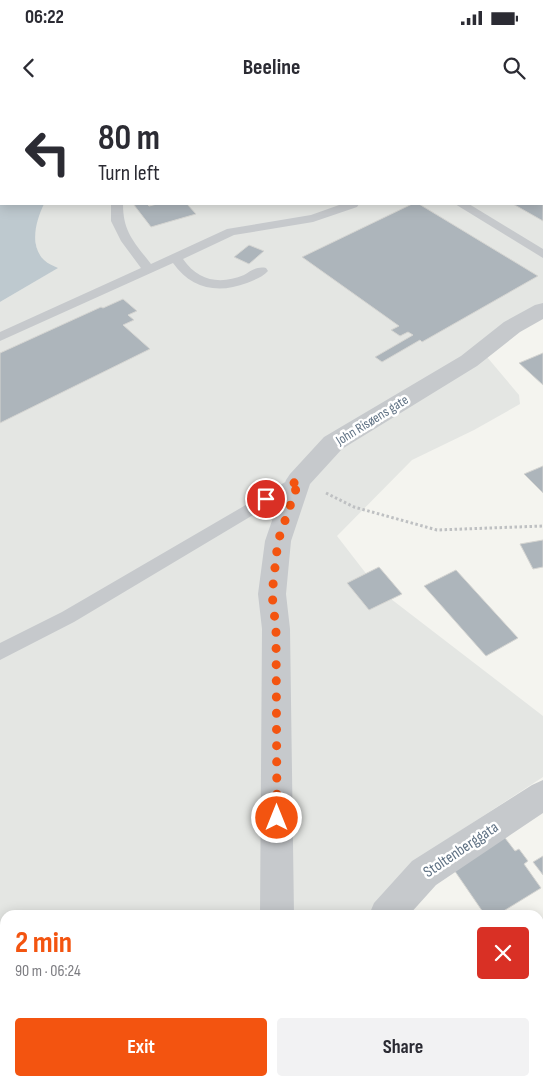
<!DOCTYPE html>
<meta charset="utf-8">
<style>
:root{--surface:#fff;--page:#f2f2f3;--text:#2b2b33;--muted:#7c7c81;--accent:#f35410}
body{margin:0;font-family:"Sofia Sans Condensed",sans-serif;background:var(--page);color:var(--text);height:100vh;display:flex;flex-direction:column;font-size:19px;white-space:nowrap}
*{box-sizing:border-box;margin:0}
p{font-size:16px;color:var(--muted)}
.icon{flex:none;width:28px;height:28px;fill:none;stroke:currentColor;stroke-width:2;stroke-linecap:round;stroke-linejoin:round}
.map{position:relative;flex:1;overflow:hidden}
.details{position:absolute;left:0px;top:810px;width:544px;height:176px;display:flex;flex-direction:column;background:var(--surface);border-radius:15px 15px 0 0;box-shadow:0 2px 12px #0003}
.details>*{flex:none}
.hud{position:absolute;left:0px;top:0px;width:544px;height:105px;box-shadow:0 2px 12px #0003;background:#fff;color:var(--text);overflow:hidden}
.pin{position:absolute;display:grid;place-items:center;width:42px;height:42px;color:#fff;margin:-21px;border:2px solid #fff;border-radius:50%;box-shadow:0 1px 5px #0007}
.me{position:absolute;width:55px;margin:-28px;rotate:0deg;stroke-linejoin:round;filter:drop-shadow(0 0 4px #0008)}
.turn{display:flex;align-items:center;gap:18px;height:105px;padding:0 15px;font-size:22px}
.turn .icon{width:65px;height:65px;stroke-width:2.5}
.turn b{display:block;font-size:35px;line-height:42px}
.round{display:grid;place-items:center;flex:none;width:52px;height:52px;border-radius:5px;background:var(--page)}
.summary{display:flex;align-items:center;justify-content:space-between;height:85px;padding:0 15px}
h1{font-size:30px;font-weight:700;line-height:38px;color:var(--accent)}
.cta{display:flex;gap:10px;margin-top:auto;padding:10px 15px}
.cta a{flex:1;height:58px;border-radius:5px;background:var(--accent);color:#fff;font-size:20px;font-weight:700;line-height:58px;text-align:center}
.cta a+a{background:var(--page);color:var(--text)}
.status{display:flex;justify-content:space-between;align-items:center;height:35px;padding:0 25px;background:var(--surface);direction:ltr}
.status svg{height:14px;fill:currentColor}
header{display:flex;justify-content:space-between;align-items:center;height:65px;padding:0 15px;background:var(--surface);font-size:22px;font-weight:700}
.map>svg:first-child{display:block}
.built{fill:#e4e6e3}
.water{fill:#bec9cf}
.building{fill:#adb5bb;stroke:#d5d5d2}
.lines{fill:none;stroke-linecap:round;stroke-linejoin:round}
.path{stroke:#bec0c2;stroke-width:3;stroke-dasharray:2.5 2.5;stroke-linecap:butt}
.service{fill:#c6c9cc;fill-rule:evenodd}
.minor{fill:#c6c9cc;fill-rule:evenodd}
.route{stroke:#f35410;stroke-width:9;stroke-dasharray:0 16.2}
.labels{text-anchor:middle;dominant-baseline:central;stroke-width:5;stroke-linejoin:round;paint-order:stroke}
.street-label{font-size:14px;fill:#607284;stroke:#fff}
.near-street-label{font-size:16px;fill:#607284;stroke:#fff}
</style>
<div class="status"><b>06:22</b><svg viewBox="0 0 49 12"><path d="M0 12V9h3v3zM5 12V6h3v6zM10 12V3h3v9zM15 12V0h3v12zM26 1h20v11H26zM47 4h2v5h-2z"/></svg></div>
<header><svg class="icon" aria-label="back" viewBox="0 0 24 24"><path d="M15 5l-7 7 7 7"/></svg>Beeline<svg class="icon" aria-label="search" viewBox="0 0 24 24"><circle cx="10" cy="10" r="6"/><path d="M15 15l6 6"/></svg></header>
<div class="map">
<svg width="543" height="986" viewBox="0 0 543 986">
<rect width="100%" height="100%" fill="#f4f4ef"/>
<polygon class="built" points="102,0 543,0 543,212 487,257 519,295 520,304 474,330 412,360 337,436 378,489 543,616 543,677 446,740 395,815 5,815 5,981 468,981 471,986 0,986 0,202 54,170 37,155 34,126 43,104 542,104 542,1 101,1"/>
<g class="water">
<path d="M0,0h102l-101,1v103h43c-8,16 -15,42 0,56 4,4 10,6 14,8l-58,34z"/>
<polygon points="543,947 543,986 489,986 495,981 539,981 539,950"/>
</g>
<g class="building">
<polygon points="216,0 287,0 289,1 217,1"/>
<polygon points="349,0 417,0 419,1 345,1"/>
<polygon points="542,82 543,82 543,121 513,104 542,104"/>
<polygon points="140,104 147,104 149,106 157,104 187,104 196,114 151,127 134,105"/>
<polygon points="412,104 419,104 538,176 422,242 420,240 382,262 375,257 413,235 408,232 400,236 391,230 399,226 302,157"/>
<polygon points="249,145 264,151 249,164 234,157"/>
<polygon points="123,199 137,211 128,215 134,220 123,225 150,249 0,323 0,253 101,207 103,208"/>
<polygon points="543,253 543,285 519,263"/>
<polygon points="543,366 543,393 524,374"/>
<polygon points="543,440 543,467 533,469 520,444"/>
<polygon points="379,467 402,494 369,510 347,483"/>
<polygon points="456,470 518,538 486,556 424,486"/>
<polygon points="502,734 515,751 519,749 528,761 524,764 541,788 497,815 485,815 450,764"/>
<polygon points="543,756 543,775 533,762"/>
<polygon points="5,943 5,981 76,981 65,986 0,986 0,945"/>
<polygon points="211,981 213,984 218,981 344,981 346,986 202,986"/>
<polygon points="410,981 476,981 479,986 413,986"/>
</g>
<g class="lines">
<polyline class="path" points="326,393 354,407 437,430 543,426"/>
<g class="service">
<rect x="142" y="0" width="10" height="1"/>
<polygon points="483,0 494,0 494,1 484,1"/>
<polygon points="543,43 543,50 542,50 542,43"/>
<rect x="542" y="58" width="1" height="6"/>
<path d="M111,104h12c0,28 11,38 28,60l76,-35 84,-14 31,-11h17l-2,3 -44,15 -79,13 -51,24c15,22 37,26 61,16 7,-4 13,-9 22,-7l2,3c-5,6 -14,9 -21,12 -29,11 -56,6 -74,-20l-173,78v-9l141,-64 -20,-27 -10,-20z"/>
<polygon points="455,104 469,104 543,149 543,158"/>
<polygon points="299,374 305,376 307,380 305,384 74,522 0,560 0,543 62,512"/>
</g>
<g class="minor">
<polygon points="543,203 543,219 520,232 477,266 342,349 310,384 291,441 286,494 290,529 294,815 260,815 262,529 258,494 265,441 286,380 290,374 324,337 461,256 504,222 535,205"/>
<polygon points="543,680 543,713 436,785 409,815 369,815 374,803 412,761 532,685"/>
<polygon points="121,981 161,981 159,986 121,986"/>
</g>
</g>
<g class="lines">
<polyline class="route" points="266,399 299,380 278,441 272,494 276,529 277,718"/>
</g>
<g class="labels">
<g class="street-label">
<text transform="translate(372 320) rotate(-32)">John Risøens gate</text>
</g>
<g class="near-street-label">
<text transform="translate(461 750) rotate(-34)">Stoltenberggata</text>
</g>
</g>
</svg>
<div class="pin" style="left:266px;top:399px;background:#d93025"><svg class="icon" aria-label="arrive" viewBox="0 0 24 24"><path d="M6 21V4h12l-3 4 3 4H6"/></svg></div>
<svg class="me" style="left:277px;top:718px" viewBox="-20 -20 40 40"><circle r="17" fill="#f35410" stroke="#fff" stroke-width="3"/><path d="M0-11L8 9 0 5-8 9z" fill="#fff"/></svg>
<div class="hud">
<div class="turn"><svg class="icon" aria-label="left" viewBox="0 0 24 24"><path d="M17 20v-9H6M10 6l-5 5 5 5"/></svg><div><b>80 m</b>Turn left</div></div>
</div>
<section class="details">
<div class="summary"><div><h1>2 min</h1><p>90 m · 06:24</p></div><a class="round" style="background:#d93025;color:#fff"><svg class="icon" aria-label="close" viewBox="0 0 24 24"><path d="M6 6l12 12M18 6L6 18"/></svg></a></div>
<div class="cta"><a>Exit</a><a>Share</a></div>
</section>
</div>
